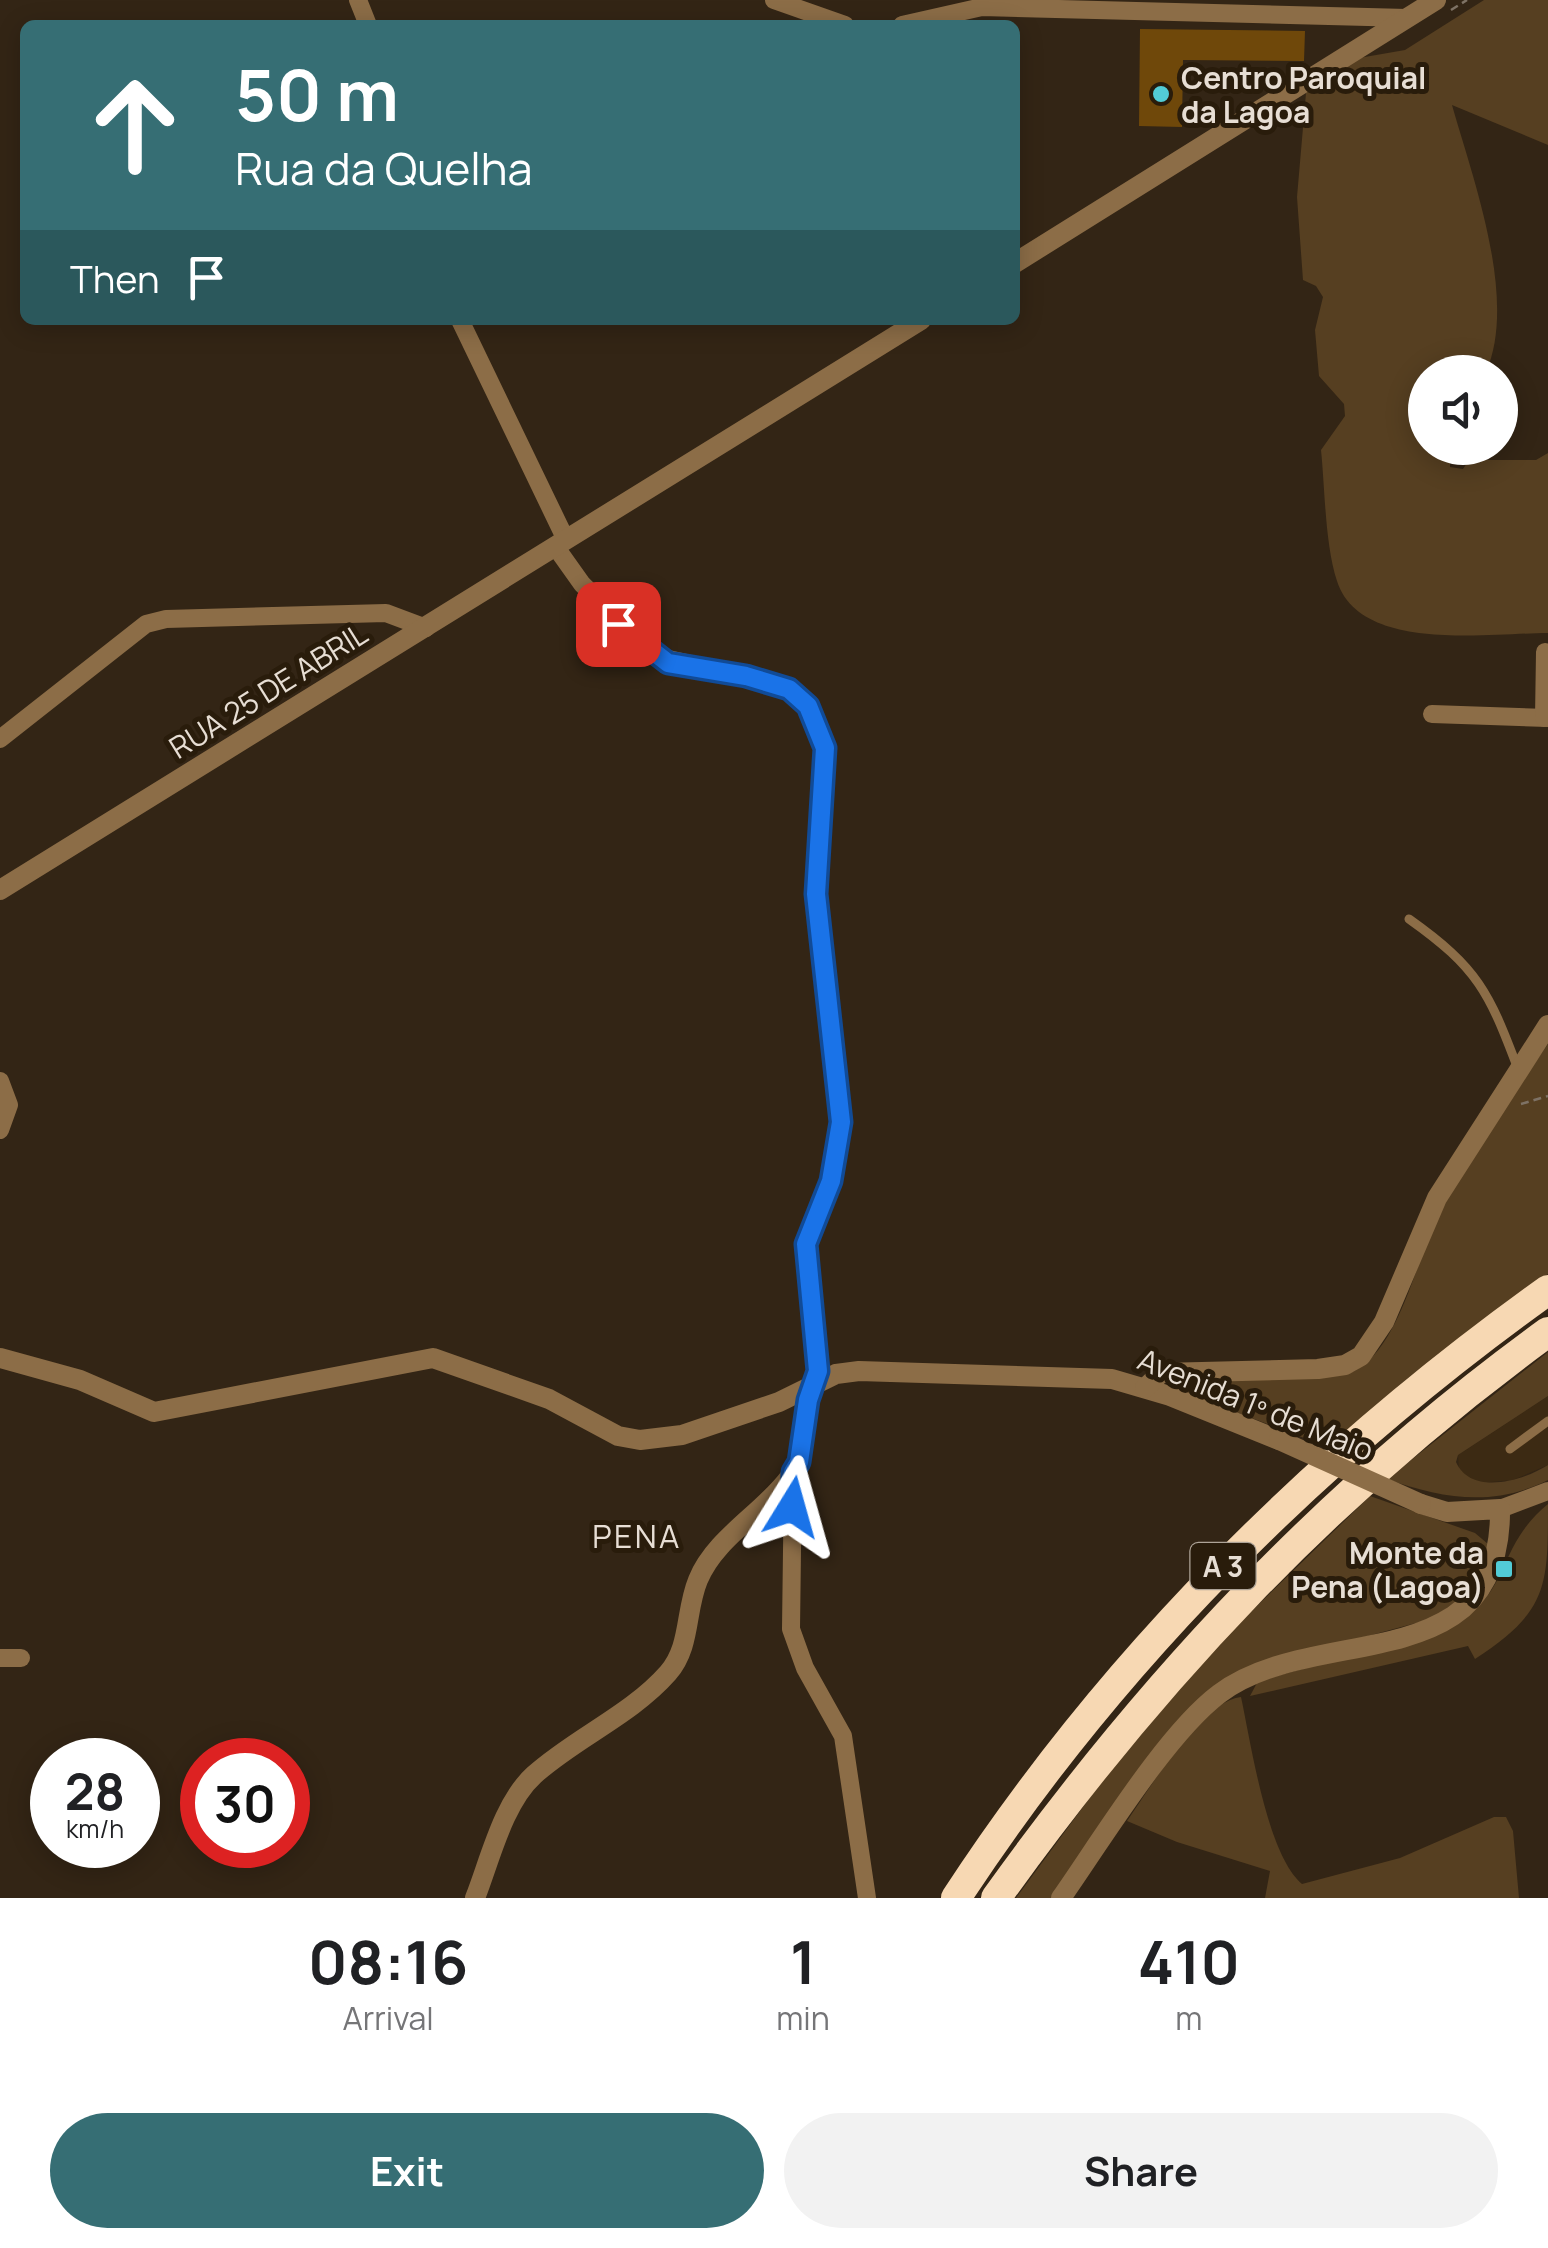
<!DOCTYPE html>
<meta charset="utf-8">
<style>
:root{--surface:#fff;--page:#f2f2f2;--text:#202124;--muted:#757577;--accent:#366e74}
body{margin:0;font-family:Manrope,sans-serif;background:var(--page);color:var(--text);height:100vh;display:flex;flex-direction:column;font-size:38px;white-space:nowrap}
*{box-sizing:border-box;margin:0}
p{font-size:32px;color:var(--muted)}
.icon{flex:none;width:55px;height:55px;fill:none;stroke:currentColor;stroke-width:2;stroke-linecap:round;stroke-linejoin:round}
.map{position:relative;height:1898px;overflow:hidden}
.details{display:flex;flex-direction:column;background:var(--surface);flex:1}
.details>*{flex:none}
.guide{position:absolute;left:20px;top:20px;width:1000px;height:305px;border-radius:15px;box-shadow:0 5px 25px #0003;background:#366e74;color:#fff;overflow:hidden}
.controls{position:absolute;left:1408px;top:355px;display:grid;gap:20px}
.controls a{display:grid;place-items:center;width:110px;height:110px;border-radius:50%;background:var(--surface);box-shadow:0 5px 25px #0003;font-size:50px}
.speed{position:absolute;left:30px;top:1738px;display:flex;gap:20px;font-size:50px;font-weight:700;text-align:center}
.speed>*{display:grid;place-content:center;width:130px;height:130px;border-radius:50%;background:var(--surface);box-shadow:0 5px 25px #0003;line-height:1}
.speed small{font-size:25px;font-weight:400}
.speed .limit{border:15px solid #d22;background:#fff;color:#111}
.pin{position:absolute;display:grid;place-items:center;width:85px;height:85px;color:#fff;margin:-42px;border-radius:20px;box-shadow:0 5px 15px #0006}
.me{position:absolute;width:110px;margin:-55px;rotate:8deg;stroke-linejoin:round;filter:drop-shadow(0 0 8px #0008)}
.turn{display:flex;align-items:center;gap:35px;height:210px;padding:0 50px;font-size:45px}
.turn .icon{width:130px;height:130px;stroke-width:2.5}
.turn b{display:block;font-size:70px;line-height:85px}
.then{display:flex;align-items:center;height:95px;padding:0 50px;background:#0003;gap:20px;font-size:38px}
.eta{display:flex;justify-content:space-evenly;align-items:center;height:170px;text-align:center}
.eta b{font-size:60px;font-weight:700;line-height:70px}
.action{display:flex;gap:20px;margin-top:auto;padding:20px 50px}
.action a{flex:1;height:115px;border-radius:60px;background:var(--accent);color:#fff;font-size:40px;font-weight:700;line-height:115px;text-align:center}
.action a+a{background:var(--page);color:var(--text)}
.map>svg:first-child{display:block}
.built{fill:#3c2a13}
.green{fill:#563f21}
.building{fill:#6f480a}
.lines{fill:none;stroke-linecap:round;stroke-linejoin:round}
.path{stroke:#7e7265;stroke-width:2.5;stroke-dasharray:8 5;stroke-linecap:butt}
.service{stroke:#8c6d47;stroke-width:9}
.minor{stroke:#8c6d47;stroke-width:18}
.tertiary{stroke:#8c6d47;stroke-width:20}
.motorway{stroke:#f7d8b3;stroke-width:30}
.tertiary-bridge{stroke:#8c6d47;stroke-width:20}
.route-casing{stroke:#114b97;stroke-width:25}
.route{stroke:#1a73e8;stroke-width:18}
.poi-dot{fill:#52ccd6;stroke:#291c0b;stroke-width:4}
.labels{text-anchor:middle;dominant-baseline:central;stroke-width:10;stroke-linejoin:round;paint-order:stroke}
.shield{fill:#291c0b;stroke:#aea498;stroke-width:2.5}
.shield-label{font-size:28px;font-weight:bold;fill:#e7ded4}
.poi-label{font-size:30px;font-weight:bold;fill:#e7ded4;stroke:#291c0b;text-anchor:start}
.street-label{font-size:30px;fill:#e7ded4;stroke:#291c0b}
.neighbourhood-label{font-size:32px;letter-spacing:2.5px;fill:#e7ded4;stroke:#291c0b}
</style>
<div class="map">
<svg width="1548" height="1898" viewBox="0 0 1548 1898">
<rect width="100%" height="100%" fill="#332515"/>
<polygon class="built" points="1548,1396 1548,1465 1513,1480 1479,1483 1459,1471 1458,1455"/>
<g class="green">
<path d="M1484,0h64v145l-96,-40c21,74 66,194 34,267h-61v76h25v19l13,2 6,-9h67l12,-7v180c-60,0 -188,20 -211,-52 -12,-36 -12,-92 -16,-131l24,-34 -1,-12 -25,-28 -4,-46 8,-33 -7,-11 -13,-6 -6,-83 9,-104 53,-35 46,-8z"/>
<path d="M1548,1044v230l-140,104 -80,69 -156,-59 -1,-5 182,-11c51,-27 64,-123 93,-173 30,-54 67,-104 102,-155z"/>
<path d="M1548,1352v44l-90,59 -2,7c15,34 67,19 92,3v15c-54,27 -105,19 -161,-1z"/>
<polygon points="1370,1496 1475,1533 1488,1544 1474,1589 1431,1619 1241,1670 1212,1687 1098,1829 1051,1898 1016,1898 1108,1773 1223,1639"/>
<path d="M1548,1504c0,83 0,107 -73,155l-7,-13 -218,50 8,-15 178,-48c82,-36 53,-80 112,-129z"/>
<path d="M1241,1697c10,46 26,158 61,187l98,-26 94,-41h12l7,14 6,67h-254l5,-27 -93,-29 -50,-21c24,-34 73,-119 114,-124z"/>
</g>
<polygon class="building" points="1140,29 1305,31 1304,61 1183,60 1182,127 1139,126"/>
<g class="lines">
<g class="path">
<polyline points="1451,10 1467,0"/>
<polyline points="1521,1104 1548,1096"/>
</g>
<g class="service">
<path d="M1409,919c69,49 80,73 109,150"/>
<polyline points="1510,1449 1548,1421"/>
</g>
<g class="minor">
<polyline points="358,0 368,25"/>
<polyline points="774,0 845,25"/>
<polyline points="902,25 982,7 1407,18"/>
<polyline points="460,320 566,540"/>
<polyline points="555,546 582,584 655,656 780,684 808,706 821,733 826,769 816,894 841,1122 831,1181 806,1244 819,1371 815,1384"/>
<polyline points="1432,714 1548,718"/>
<polyline points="1544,718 1545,652"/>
<polyline points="0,739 146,624 166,619 386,613 426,628"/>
<polyline points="0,1081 9,1105 0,1130"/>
<polyline points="793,1472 791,1629 805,1668 843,1736 867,1898"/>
<polyline points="1500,1509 1548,1491"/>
<polyline points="0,1658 21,1658"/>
</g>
<g class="tertiary">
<polyline points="1015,263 1436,0"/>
<polyline points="0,890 921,320"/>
<polyline points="0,1358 80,1380 154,1412 433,1358 549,1399 618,1436 640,1440 682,1435 779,1402 836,1374 859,1371 1112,1379 1170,1396 1279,1440"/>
<polyline points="1145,1388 1161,1373 1318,1369 1345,1365 1361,1356 1384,1322 1437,1198 1548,1025"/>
<path d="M475,1898c15,-38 28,-95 59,-123 41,-37 97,-60 134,-102 23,-26 17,-62 30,-93 17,-42 65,-67 91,-102 20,-27 12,-64 26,-94"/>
<path d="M1061,1898c40,-57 105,-164 158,-204 97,-73 283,-11 281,-185l-53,3 -26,-8"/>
</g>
<g class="motorway">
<path d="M956,1898c156,-239 360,-442 592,-608"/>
<path d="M996,1898c156,-218 334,-408 552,-566"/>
</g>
<polyline class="tertiary-bridge" points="1279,1440 1421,1504"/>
</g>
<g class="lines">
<g class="route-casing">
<polyline id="route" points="618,624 668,663 746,676 789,689 808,706 825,748 816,894 841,1122 831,1181 806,1244 818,1371 808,1400 799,1462 793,1472 792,1507"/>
</g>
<use href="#route" class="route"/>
</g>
<g class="poi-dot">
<circle cx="1161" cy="94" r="10"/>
<rect x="1494" y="1559" width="20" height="20" rx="5"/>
</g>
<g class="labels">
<rect class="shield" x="1190.5" y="1543" width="65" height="46" rx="8"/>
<g class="shield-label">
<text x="1223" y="1566">A 3</text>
</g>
<g class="poi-label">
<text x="1181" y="77">Centro Paroquial<tspan x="1181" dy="34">da Lagoa</tspan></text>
<text x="1484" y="1552" text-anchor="end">Monte da<tspan x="1484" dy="34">Pena (Lagoa)</tspan></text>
</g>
<g class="street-label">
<text transform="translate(268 690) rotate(-32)">RUA 25 DE ABRIL</text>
<text transform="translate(1256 1404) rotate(22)">Avenida 1º de Maio</text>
</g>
<g class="neighbourhood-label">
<text x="637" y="1536">PENA</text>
</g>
</g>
</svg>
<div class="controls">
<a><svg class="icon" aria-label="sound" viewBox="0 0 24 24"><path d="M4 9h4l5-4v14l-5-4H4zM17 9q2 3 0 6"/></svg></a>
</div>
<div class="speed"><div>28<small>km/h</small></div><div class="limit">30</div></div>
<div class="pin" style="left:618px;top:624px;background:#d93025"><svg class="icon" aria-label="arrive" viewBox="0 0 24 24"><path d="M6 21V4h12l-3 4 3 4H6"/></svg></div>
<svg class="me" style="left:792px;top:1507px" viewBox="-20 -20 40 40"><path d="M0-17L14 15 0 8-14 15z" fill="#1a73e8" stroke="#fff" stroke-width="4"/></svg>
<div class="guide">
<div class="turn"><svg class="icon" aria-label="ahead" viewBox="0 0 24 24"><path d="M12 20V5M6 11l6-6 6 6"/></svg><div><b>50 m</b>Rua da Quelha</div></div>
<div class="then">Then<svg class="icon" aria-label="arrive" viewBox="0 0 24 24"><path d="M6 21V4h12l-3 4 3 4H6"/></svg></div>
</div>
</div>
<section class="details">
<div class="eta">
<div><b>08:16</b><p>Arrival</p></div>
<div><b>1</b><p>min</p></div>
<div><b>410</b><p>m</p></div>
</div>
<div class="action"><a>Exit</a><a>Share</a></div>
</section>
